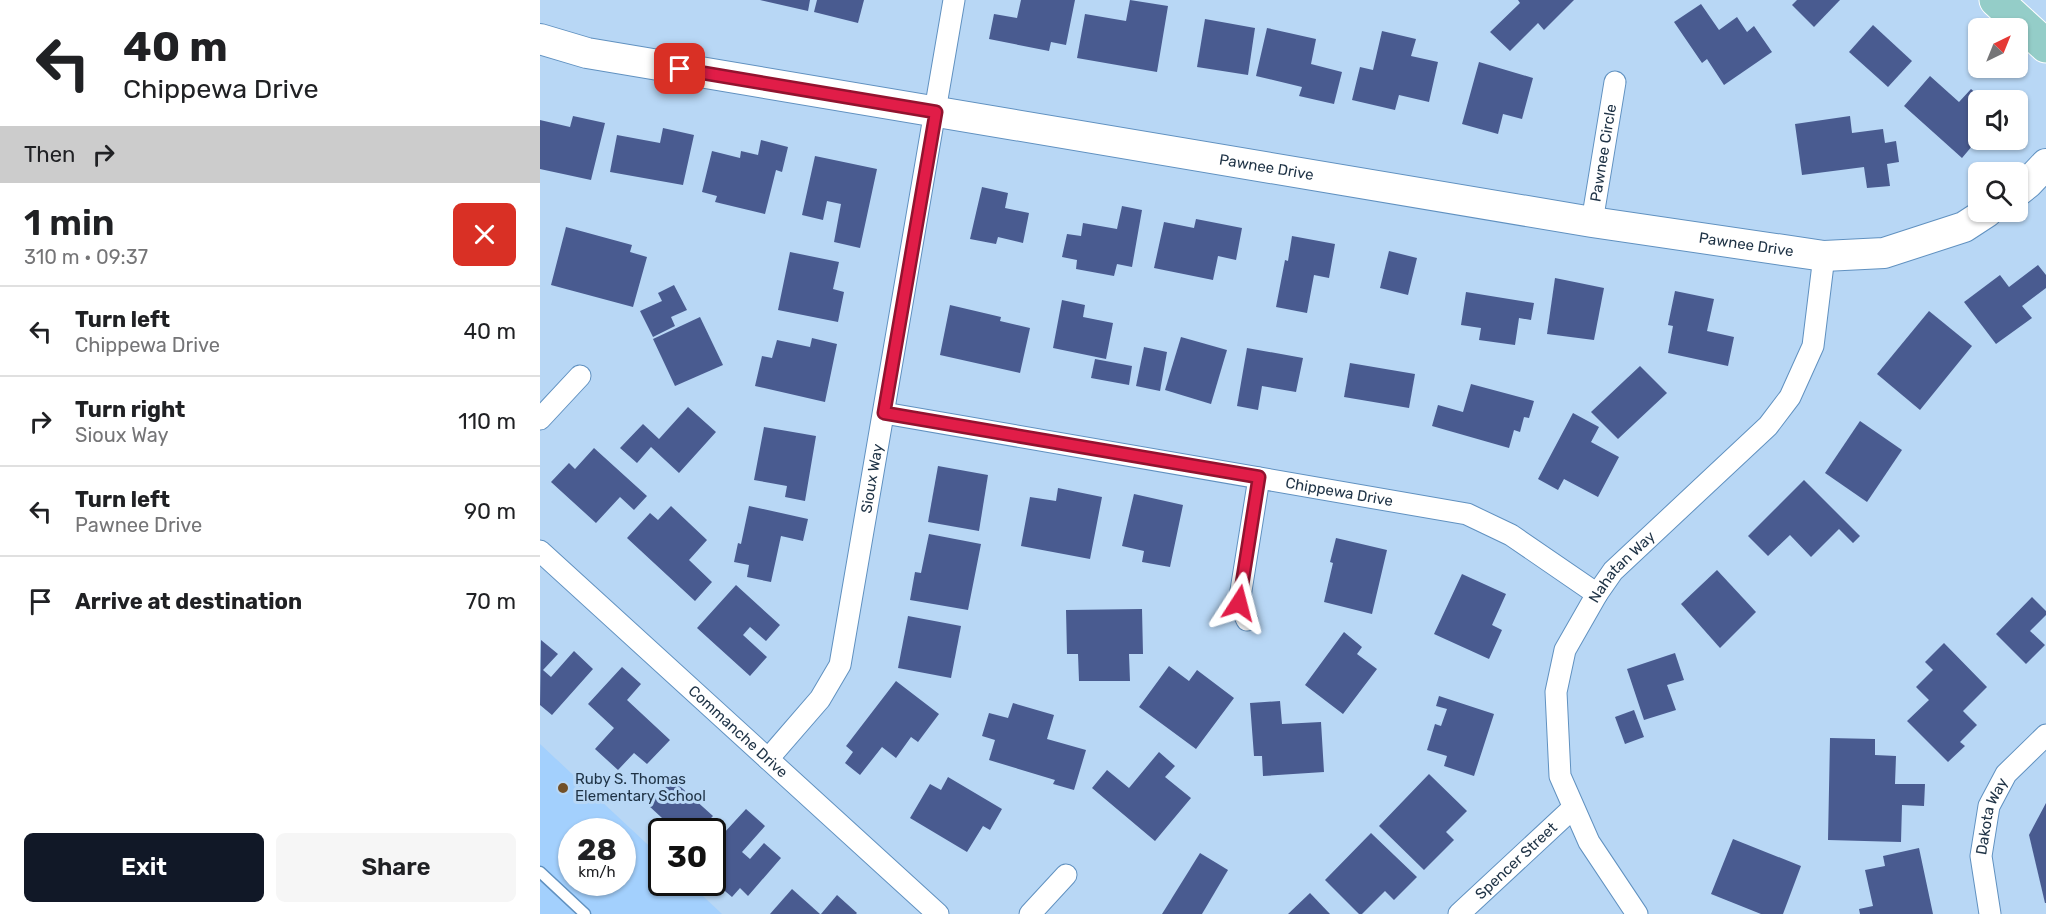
<!DOCTYPE html>
<meta charset="utf-8">
<style>
:root{--surface:#fff;--page:#f6f6f6;--text:#202124;--muted:#757577;--line:#e0e0e0;--accent:#111827}
body{margin:0;font-family:Rubik,sans-serif;background:var(--page);color:var(--text);height:100vh;display:flex;flex-direction:column;font-size:22px;white-space:nowrap}
*{box-sizing:border-box;margin:0}
p{font-size:20px;color:var(--muted)}
.icon{flex:none;width:33px;height:33px;fill:none;stroke:currentColor;stroke-width:2;stroke-linecap:round;stroke-linejoin:round}
.map{position:relative;flex:1;overflow:hidden}
.panel{display:flex;flex-direction:column;background:var(--surface);width:540px}
.panel>*{flex:none}
.hud{background:#fff;color:var(--text);overflow:hidden}
.needle{width:39px;rotate:43deg}
.controls{position:absolute;left:1428px;top:18px;display:grid;gap:12px}
.controls a{display:grid;place-items:center;width:60px;height:60px;border-radius:9px;background:var(--surface);box-shadow:0 2px 4px #0004;font-size:30px}
.speed{position:absolute;left:18px;top:818px;display:flex;gap:12px;font-size:30px;font-weight:700;text-align:center}
.speed>*{display:grid;place-content:center;width:78px;height:78px;border-radius:50%;background:var(--surface);box-shadow:0 2px 4px #0004;line-height:1}
.speed small{font-size:15px;font-weight:400}
.speed .limit{border:3px solid #111;border-radius:9px;background:#fff;color:#111}
.pin{position:absolute;display:grid;place-items:center;width:51px;height:51px;color:#fff;margin:-26px;border-radius:12px;box-shadow:0 3px 9px #0006}
.me{position:absolute;width:66px;margin:-33px;rotate:9deg;stroke-linejoin:round;filter:drop-shadow(0 0 4px #0008)}
.turn{display:flex;align-items:center;gap:21px;height:126px;padding:0 24px;font-size:27px}
.turn .icon{width:78px;height:78px;stroke-width:2.5}
.turn b{display:block;font-size:42px;line-height:51px}
.then{display:flex;align-items:center;height:57px;padding:0 24px;background:#0003;gap:12px;font-size:22px}
.round{display:grid;place-items:center;flex:none;width:63px;height:63px;border-radius:9px;background:var(--page)}
.overview{display:flex;align-items:center;justify-content:space-between;height:102px;padding:0 24px}
h1{font-size:36px;font-weight:600;line-height:45px}
.cta{display:flex;gap:12px;margin-top:auto;padding:12px 24px}
.cta a{flex:1;height:69px;border-radius:9px;background:var(--accent);color:#fff;font-size:24px;font-weight:600;line-height:69px;text-align:center}
.cta a+a{background:var(--page);color:var(--text)}
ul{padding:0;list-style:none}
li{display:flex;align-items:center;gap:18px;height:90px;padding:0 24px;border-top:2px solid var(--line)}
li div{flex:1}
li b{display:block;font-size:22px}
li em{font-style:normal}
main{display:flex;flex:1;min-height:0}
.map>svg:first-child{display:block}
.built{fill:#a3d0fd;fill-rule:evenodd}
.building{fill:#495b90}
.lines{fill:none;stroke-linecap:round;stroke-linejoin:round}
.lane-casing{stroke:#6091c0;stroke-width:13}
.street-casing{stroke:#6091c0;stroke-width:23}
.secondary-casing{stroke:#6091c0;stroke-width:32}
.primary-casing{stroke:#fff;stroke-width:35}
.lane{stroke:#fff;stroke-width:10}
.street{stroke:#fff;stroke-width:21}
.secondary{stroke:#fff;stroke-width:30}
.primary{stroke:#94cdc8;stroke-width:33}
.route-casing{stroke:#92132f;stroke-width:15}
.route{stroke:#e11d48;stroke-width:10}
.poi-dot{fill:#725028;stroke:#b8d7f5;stroke-width:2}
.labels{text-anchor:middle;dominant-baseline:central;stroke-width:6;stroke-linejoin:round;paint-order:stroke}
.street-label{font-size:15px;fill:#1e3245;stroke:#b8d7f5}
.poi-label{font-size:15px;fill:#1e3245;stroke:#b8d7f5;text-anchor:start}
</style>
<main>
<section class="panel">
<div class="hud">
<div class="turn"><svg class="icon" aria-label="left" viewBox="0 0 24 24"><path d="M17 20v-9H6M10 6l-5 5 5 5"/></svg><div><b>40 m</b>Chippewa Drive</div></div>
<div class="then">Then<svg class="icon" aria-label="right" viewBox="0 0 24 24"><path d="M7 20v-9h11M14 6l5 5-5 5"/></svg></div>
</div>
<div class="overview"><div><h1>1 min</h1><p>310 m · 09:37</p></div><a class="round" style="background:#d93025;color:#fff"><svg class="icon" aria-label="close" viewBox="0 0 24 24"><path d="M6 6l12 12M18 6L6 18"/></svg></a></div>
<ul>
<li><svg class="icon" aria-label="left" viewBox="0 0 24 24"><path d="M17 20v-9H6M10 6l-5 5 5 5"/></svg><div><b>Turn left</b><p>Chippewa Drive</p></div><em>40 m</em></li>
<li><svg class="icon" aria-label="right" viewBox="0 0 24 24"><path d="M7 20v-9h11M14 6l5 5-5 5"/></svg><div><b>Turn right</b><p>Sioux Way</p></div><em>110 m</em></li>
<li><svg class="icon" aria-label="left" viewBox="0 0 24 24"><path d="M17 20v-9H6M10 6l-5 5 5 5"/></svg><div><b>Turn left</b><p>Pawnee Drive</p></div><em>90 m</em></li>
<li><svg class="icon" aria-label="arrive" viewBox="0 0 24 24"><path d="M6 21V4h12l-3 4 3 4H6"/></svg><div><b>Arrive at destination</b></div><em>70 m</em></li>
</ul>
<div class="cta"><a>Exit</a><a>Share</a></div>
</section>
<div class="map">
<svg width="1506" height="914" viewBox="0 0 1506 914">
<rect width="100%" height="100%" fill="#b8d7f5"/>
<path class="built" d="M0,744l121,113 1,25h26l34,32h-182zM32,831h50v51h-50z"/>
<g class="building">
<polygon points="220,0 270,0 268,11"/>
<polygon points="277,0 324,0 318,23 274,12"/>
<polygon points="481,0 535,0 526,45 511,42 509,51 449,39 454,14 477,18"/>
<polygon points="590,0 628,6 617,72 537,58 545,14 586,21"/>
<polygon points="978,0 1034,0 1004,30 998,23 970,51 950,32 980,3"/>
<polygon points="1257,0 1300,0 1274,27 1252,5"/>
<polygon points="1161,4 1179,30 1197,17 1207,32 1214,26 1232,52 1184,85 1167,59 1162,63 1134,22"/>
<polygon points="665,19 715,28 708,75 657,67"/>
<polygon points="1333,25 1372,61 1348,87 1309,52"/>
<polygon points="727,28 776,39 771,64 802,72 794,104 759,96 762,87 716,76"/>
<polygon points="842,31 876,39 871,56 898,62 889,102 859,95 855,110 812,100 820,67 833,70"/>
<polygon points="939,62 993,78 982,119 963,114 958,134 922,124"/>
<polygon points="1390,76 1419,102 1431,89 1444,100 1438,100 1438,139 1422,158 1364,106"/>
<polygon points="33,116 65,123 51,180 0,169 0,120 30,127"/>
<polygon points="1310,116 1312,133 1343,129 1345,143 1356,141 1359,162 1347,164 1350,186 1327,188 1324,167 1262,175 1255,124"/>
<polygon points="123,128 154,135 143,185 70,172 77,135 120,143"/>
<polygon points="221,140 248,147 242,172 236,170 225,214 175,202 177,196 162,192 172,151 200,158 201,151 218,155"/>
<polygon points="275,156 337,169 320,248 294,242 301,204 287,201 283,220 262,215"/>
<polygon points="442,187 468,193 465,208 489,213 483,243 458,237 456,244 430,239"/>
<polygon points="582,206 602,210 592,267 577,264 574,276 536,269 537,260 522,257 527,234 541,236 543,223 577,229"/>
<polygon points="656,219 702,228 696,260 678,256 673,280 614,268 624,222 654,228"/>
<polygon points="26,227 92,245 90,252 107,257 93,307 11,285"/>
<polygon points="752,236 795,244 789,278 774,275 767,313 736,307 745,260 748,261"/>
<polygon points="849,251 877,258 868,295 840,288"/>
<polygon points="250,252 299,262 293,289 304,292 298,322 238,310"/>
<polygon points="1498,265 1506,275 1506,288 1482,306 1492,318 1456,344 1424,302 1460,275 1469,287"/>
<polygon points="1015,278 1064,288 1054,340 1007,334"/>
<polygon points="134,285 147,310 131,317 135,326 113,337 100,311 122,301 118,293"/>
<polygon points="1135,291 1174,299 1167,331 1194,337 1188,366 1128,353 1133,326 1128,325"/>
<polygon points="926,292 994,303 991,320 979,318 975,345 939,340 941,328 921,325"/>
<polygon points="522,300 545,305 543,317 573,323 566,359 513,348"/>
<polygon points="410,305 461,317 460,321 490,328 480,373 400,355"/>
<polygon points="1389,311 1432,346 1380,410 1337,374"/>
<polygon points="160,317 183,365 135,386 113,339"/>
<polygon points="641,337 687,350 671,404 625,390"/>
<polygon points="272,338 297,344 285,402 215,386 222,356 232,358 237,340 270,347"/>
<polygon points="604,347 627,352 620,391 596,386"/>
<polygon points="707,348 763,358 756,392 722,386 718,410 697,406"/>
<polygon points="555,359 592,366 589,385 551,378"/>
<polygon points="810,363 875,374 869,408 804,397"/>
<polygon points="1100,366 1127,393 1078,439 1051,412"/>
<polygon points="931,384 994,401 989,418 984,417 980,432 974,430 969,448 892,426 898,405 923,412"/>
<polygon points="148,407 176,432 139,473 111,447 97,463 80,448 103,424 119,439"/>
<polygon points="1033,413 1059,427 1051,442 1079,457 1058,497 1024,479 1018,490 998,479"/>
<polygon points="1320,421 1362,450 1327,502 1285,473"/>
<polygon points="224,427 276,436 265,501 245,497 247,486 214,480"/>
<polygon points="54,448 107,496 94,510 80,497 56,523 11,482 29,463 35,469"/>
<polygon points="398,466 448,475 439,531 388,522"/>
<polygon points="1264,480 1320,536 1313,543 1299,529 1271,557 1250,535 1228,556 1208,536"/>
<polygon points="518,488 562,497 550,559 481,546 490,497 516,501"/>
<polygon points="594,494 643,505 630,567 602,562 604,551 582,546"/>
<polygon points="131,506 167,540 149,560 172,582 155,601 87,538 110,513 118,520"/>
<polygon points="209,506 268,519 263,541 241,536 231,582 207,577 209,565 194,562 198,543 201,544"/>
<polygon points="389,534 441,544 428,610 370,600 375,572 381,573"/>
<polygon points="796,538 847,550 832,614 784,602 793,563 790,562"/>
<polygon points="1177,570 1216,612 1180,648 1141,604"/>
<polygon points="922,574 966,594 952,625 962,630 949,659 894,634"/>
<polygon points="196,585 240,625 226,641 210,627 203,635 227,657 210,676 157,628"/>
<polygon points="1492,597 1506,611 1506,615 1490,631 1505,645 1486,664 1456,634"/>
<polygon points="602,609 603,654 589,654 590,681 539,681 538,654 527,654 526,610"/>
<polygon points="368,616 421,626 411,678 358,668"/>
<polygon points="804,632 822,647 817,654 837,669 803,714 765,685"/>
<polygon points="1,640 18,654 3,670 11,677 34,651 53,669 12,715 0,705"/>
<polygon points="1404,643 1447,687 1423,711 1437,725 1420,742 1425,746 1408,762 1367,721 1389,700 1376,687 1393,670 1385,662"/>
<polygon points="1135,653 1144,680 1127,685 1136,710 1104,720 1087,669"/>
<polygon points="629,666 649,681 657,670 694,698 656,749 599,707"/>
<polygon points="82,667 101,684 87,700 130,740 107,764 94,753 78,770 55,749 74,728 48,704"/>
<polygon points="356,681 399,714 378,742 371,737 356,758 342,747 320,775 305,763 313,752 306,746"/>
<polygon points="899,696 954,714 934,776 904,766 907,756 887,750 895,724 901,726 907,709 896,706"/>
<polygon points="740,701 742,724 781,722 784,772 723,776 722,756 714,756 710,703"/>
<polygon points="473,703 514,715 507,739 546,750 534,790 513,784 515,780 449,760 455,740 442,736 449,713 468,718"/>
<polygon points="1094,710 1104,737 1085,744 1075,717"/>
<polygon points="1290,738 1335,739 1335,755 1356,756 1355,784 1385,784 1384,806 1362,805 1361,842 1288,840"/>
<polygon points="619,752 635,766 625,777 651,798 615,841 552,788 567,770 589,788"/>
<polygon points="889,774 927,811 906,832 914,840 884,870 839,826"/>
<polygon points="408,777 462,809 450,830 443,826 427,852 370,818 390,784 401,790"/>
<polygon points="133,780 173,816 159,831 136,831 108,805"/>
<polygon points="1506,803 1506,903 1505,903 1489,835"/>
<polygon points="206,809 225,826 202,852 210,859 224,843 241,858 208,896 200,888 192,897 172,880 172,846"/>
<polygon points="831,833 877,877 854,900 845,891 822,914 819,914 785,880"/>
<polygon points="1193,839 1261,866 1243,914 1221,914 1171,894"/>
<polygon points="1379,848 1393,914 1320,914 1319,909 1333,906 1325,870 1345,866 1343,856"/>
<polygon points="660,853 688,870 662,914 622,914"/>
<polygon points="252,889 280,914 230,914"/>
<polygon points="770,893 790,914 748,914"/>
<polygon points="297,895 317,913 316,914 281,914"/>
</g>
<g class="lines">
<g class="lane-casing">
<polyline id="lane" points="0,872 45,914"/>
</g>
<g class="street-casing">
<g id="street">
<path id="s1" d="M1052,222l23,-140"/>
<path id="s2" d="M344,413l583,101 44,21 86,59"/>
<polyline points="0,419 40,376"/>
<path id="s3" d="M0,551l398,363"/>
<polyline points="707,620 699,603 719,478"/>
<path id="s4" d="M228,759l52,-60 20,-34 114,-665"/>
<polyline points="490,914 526,875"/>
<path id="s5" d="M919,914l114,-106"/>
<path id="s6" d="M1097,914l-48,-72 -29,-66 -4,-84 9,-42 32,-56 16,-23 155,-145 22,-29 23,-51 11,-90"/>
<path id="s7" d="M1450,914l-9,-58 8,-50 17,-32 40,-39"/>
</g>
</g>
<g class="secondary-casing">
<g id="secondary">
<path id="s8" d="M0,39l47,14 1005,169 232,34 60,-3 80,-26 23,-15"/>
<polyline points="1478,191 1488,183 1506,164"/>
</g>
</g>
<g class="primary-casing">
<polyline id="primary" points="1456,0 1506,46"/>
</g>
<use href="#lane" class="lane"/>
<use href="#street" class="street"/>
<use href="#secondary" class="secondary"/>
<use href="#primary" class="primary"/>
</g>
<g class="lines">
<g class="route-casing">
<polyline id="route" points="140,69 396,112 344,413 719,477 699,603"/>
</g>
<use href="#route" class="route"/>
</g>
<circle class="poi-dot" cx="23" cy="788" r="6"/>
<g class="labels">
<g class="street-label">
<text stroke="none"><textPath href="#s1" startOffset="70">Pawnee Circle</textPath></text>
<text stroke="none"><textPath href="#s8" startOffset="738">Pawnee Drive</textPath></text>
<text stroke="none"><textPath href="#s8" startOffset="1224">Pawnee Drive</textPath></text>
<text stroke="none"><textPath href="#s4" startOffset="308">Sioux Way</textPath></text>
<text stroke="none"><textPath href="#s2" startOffset="462">Chippewa Drive</textPath></text>
<text stroke="none"><textPath href="#s6" startOffset="387">Nahatan Way</textPath></text>
<text stroke="none"><textPath href="#s3" startOffset="268">Commanche Drive</textPath></text>
<text stroke="none"><textPath href="#s7" startOffset="100">Dakota Way</textPath></text>
<text stroke="none"><textPath href="#s5" startOffset="78">Spencer Street</textPath></text>
</g>
<g class="poi-label">
<text x="35" y="779">Ruby S. Thomas<tspan x="35" dy="17">Elementary School</tspan></text>
</g>
</g>
</svg>
<div class="controls">
<a><svg class="needle" viewBox="-14 -14 28 28"><path d="M0-13l5 13h-10z" fill="#e53935"/><path d="M0 13l5-13h-10z" fill="#757577"/></svg></a>
<a><svg class="icon" aria-label="sound" viewBox="0 0 24 24"><path d="M4 9h4l5-4v14l-5-4H4zM17 9q2 3 0 6"/></svg></a>
<a><svg class="icon" aria-label="search" viewBox="0 0 24 24"><circle cx="10" cy="10" r="6"/><path d="M15 15l6 6"/></svg></a>
</div>
<div class="speed"><div>28<small>km/h</small></div><div class="limit">30</div></div>
<div class="pin" style="left:140px;top:69px;background:#d93025"><svg class="icon" aria-label="arrive" viewBox="0 0 24 24"><path d="M6 21V4h12l-3 4 3 4H6"/></svg></div>
<svg class="me" style="left:699px;top:603px" viewBox="-20 -20 40 40"><path d="M0-17L14 15 0 8-14 15z" fill="#e11d48" stroke="#fff" stroke-width="4"/></svg>
</div>
</main>
